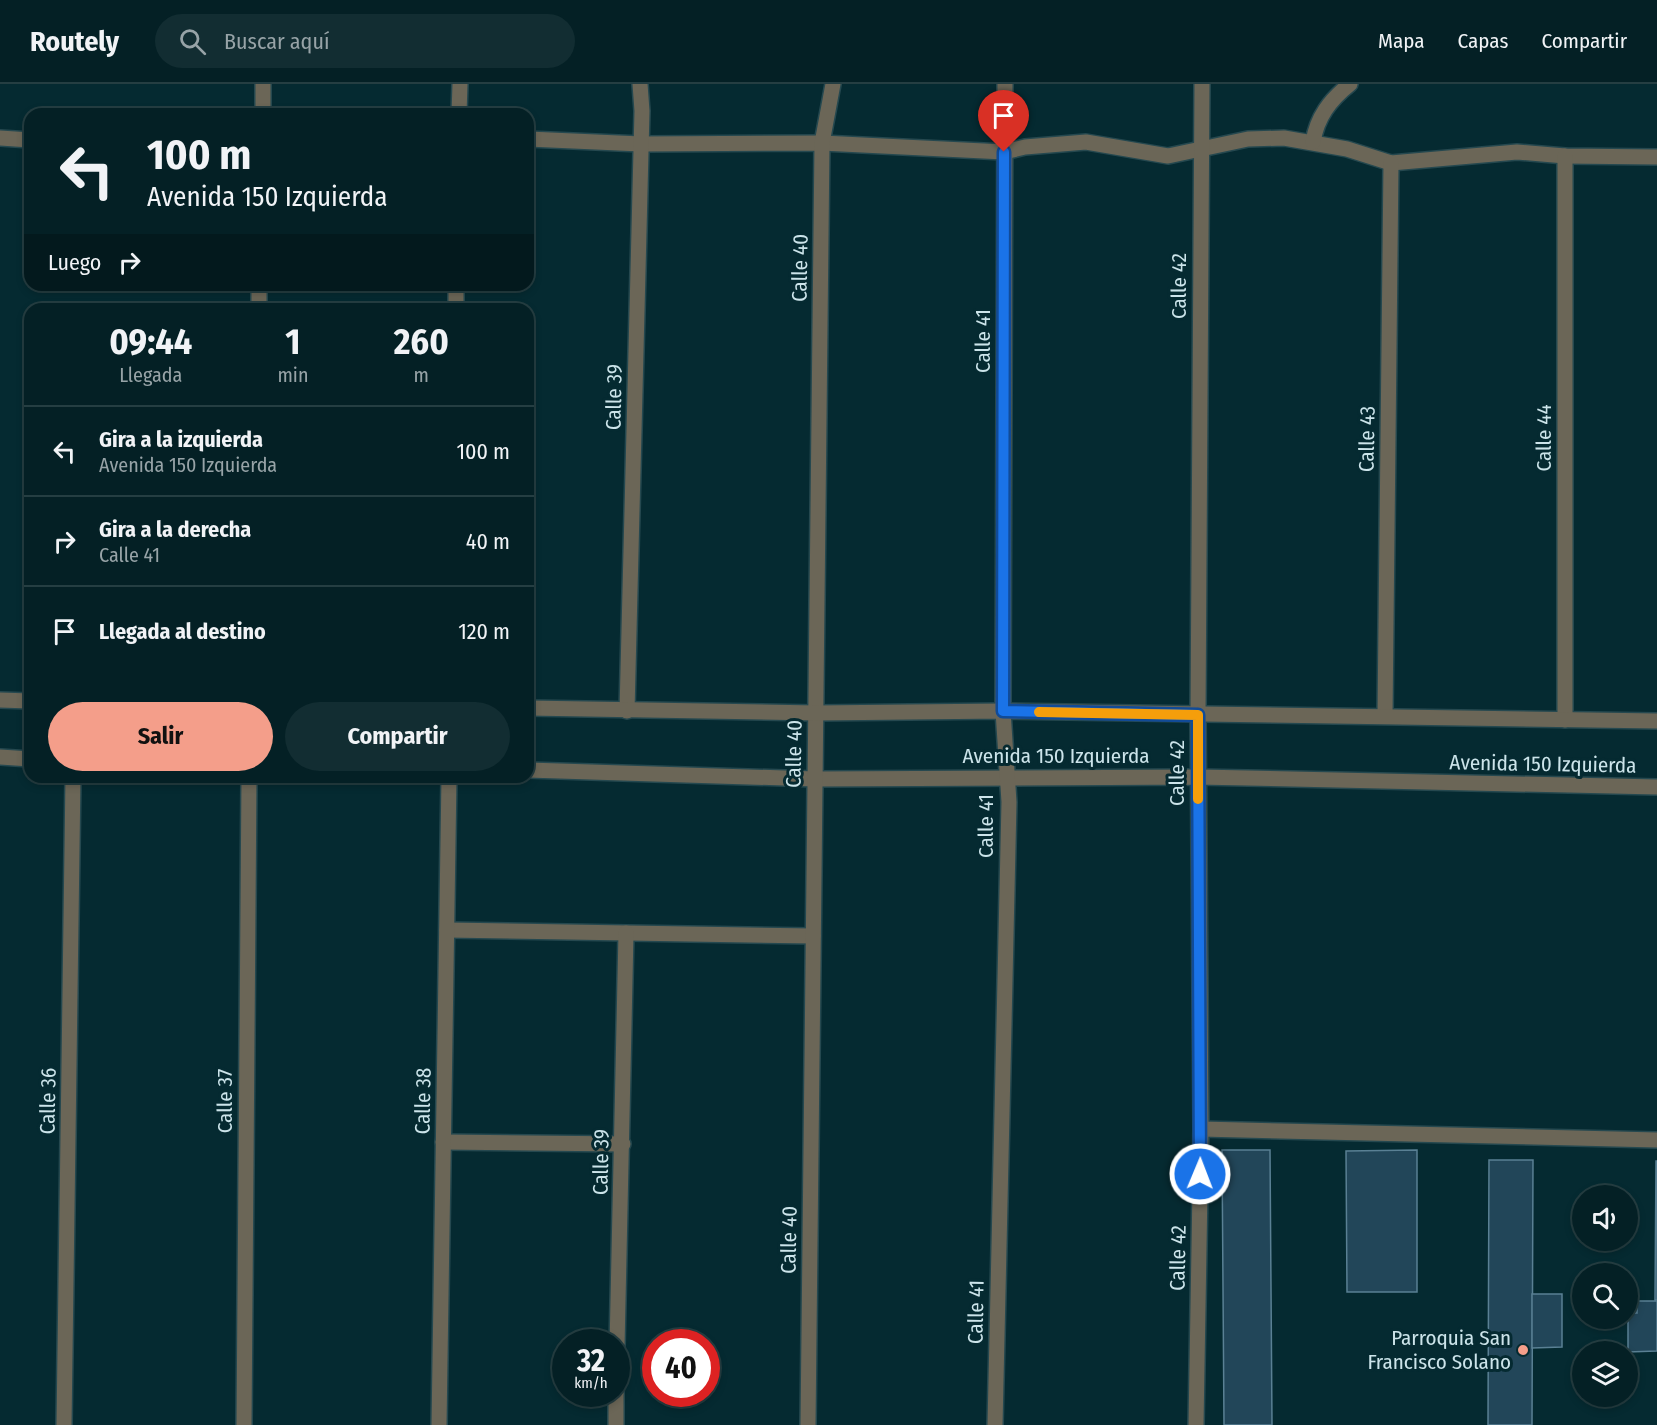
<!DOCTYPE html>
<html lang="es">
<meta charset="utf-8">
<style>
:root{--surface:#042025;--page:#122d32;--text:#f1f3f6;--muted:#97a3a7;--line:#253e42;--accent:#f49e8a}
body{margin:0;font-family:"Fira Sans Condensed",sans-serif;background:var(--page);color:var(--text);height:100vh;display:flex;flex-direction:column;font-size:22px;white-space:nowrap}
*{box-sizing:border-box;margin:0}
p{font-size:20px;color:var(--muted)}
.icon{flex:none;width:33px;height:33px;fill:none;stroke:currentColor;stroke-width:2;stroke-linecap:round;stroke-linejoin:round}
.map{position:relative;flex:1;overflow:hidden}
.side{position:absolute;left:24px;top:219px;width:510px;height:480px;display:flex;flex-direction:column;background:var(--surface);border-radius:18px;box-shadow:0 3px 9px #0003,0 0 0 2px var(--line)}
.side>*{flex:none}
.top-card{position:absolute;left:24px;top:24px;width:510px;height:183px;border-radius:18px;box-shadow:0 3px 9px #0003,0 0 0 2px var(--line);background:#042025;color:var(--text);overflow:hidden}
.tools{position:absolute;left:1572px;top:1101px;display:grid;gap:12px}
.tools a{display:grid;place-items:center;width:66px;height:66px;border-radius:50%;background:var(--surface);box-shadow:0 3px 9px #0003,0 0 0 2px var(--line);font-size:30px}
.speed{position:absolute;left:552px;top:1245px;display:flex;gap:12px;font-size:30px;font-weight:700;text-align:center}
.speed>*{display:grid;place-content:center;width:78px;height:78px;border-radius:50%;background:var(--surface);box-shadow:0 3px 9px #0003,0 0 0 2px var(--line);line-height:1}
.speed small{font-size:15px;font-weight:400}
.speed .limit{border:9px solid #d22;background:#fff;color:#111}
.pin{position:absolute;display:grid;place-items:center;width:51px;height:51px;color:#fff;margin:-62px -26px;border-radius:50% 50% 50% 0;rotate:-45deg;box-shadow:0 0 6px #0007}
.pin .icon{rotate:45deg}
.me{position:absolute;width:66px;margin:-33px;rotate:1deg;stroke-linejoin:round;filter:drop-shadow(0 0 4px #0008)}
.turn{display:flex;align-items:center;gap:21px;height:126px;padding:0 24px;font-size:27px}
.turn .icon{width:78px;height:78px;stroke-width:2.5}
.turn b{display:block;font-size:42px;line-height:51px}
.then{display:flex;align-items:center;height:57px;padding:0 24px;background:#0003;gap:12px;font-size:22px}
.eta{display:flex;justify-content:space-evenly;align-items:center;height:102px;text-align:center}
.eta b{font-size:36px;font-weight:700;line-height:42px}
.cta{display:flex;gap:12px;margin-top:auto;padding:12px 24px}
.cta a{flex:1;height:69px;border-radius:36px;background:var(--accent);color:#111;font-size:24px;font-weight:700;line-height:69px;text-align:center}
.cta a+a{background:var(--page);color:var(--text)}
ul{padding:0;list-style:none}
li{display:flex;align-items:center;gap:18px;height:90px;padding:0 24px;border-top:2px solid var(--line)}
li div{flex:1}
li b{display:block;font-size:22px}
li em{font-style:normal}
header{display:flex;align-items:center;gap:36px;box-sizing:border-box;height:84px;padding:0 30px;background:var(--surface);border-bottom:2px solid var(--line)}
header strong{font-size:28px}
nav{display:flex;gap:33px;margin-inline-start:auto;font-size:21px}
.search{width:420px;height:54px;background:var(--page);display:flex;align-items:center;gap:15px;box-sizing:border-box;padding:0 21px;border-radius:33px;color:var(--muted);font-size:22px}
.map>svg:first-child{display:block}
.building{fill:#224659;stroke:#5a8094;stroke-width:1.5}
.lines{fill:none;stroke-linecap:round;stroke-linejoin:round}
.minor-casing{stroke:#25484f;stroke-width:18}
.tertiary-casing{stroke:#25484f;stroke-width:18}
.minor{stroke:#6b6657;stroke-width:15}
.tertiary{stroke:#6b6657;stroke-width:15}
.route-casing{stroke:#114b97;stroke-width:15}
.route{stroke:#1a73e8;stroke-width:10}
.slow{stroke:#f59e0b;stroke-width:10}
.poi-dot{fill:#f49e8a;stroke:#052a31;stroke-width:2}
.labels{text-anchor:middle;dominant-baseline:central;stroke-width:6;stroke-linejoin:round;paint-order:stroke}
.street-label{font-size:21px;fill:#cce4ea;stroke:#052a31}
.poi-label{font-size:21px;fill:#cce4ea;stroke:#052a31;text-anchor:end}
</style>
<header>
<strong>Routely</strong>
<div class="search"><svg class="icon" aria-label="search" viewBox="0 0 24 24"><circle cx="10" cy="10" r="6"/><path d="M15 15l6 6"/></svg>Buscar aquí</div>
<nav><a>Mapa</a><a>Capas</a><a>Compartir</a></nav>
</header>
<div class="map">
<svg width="1657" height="1341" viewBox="0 0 1657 1341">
<rect width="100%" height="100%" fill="#052a31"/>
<g class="building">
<polygon points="1222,1066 1270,1066 1272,1341 1224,1341"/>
<polygon points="1417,1066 1417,1208 1347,1208 1346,1067"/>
<polygon points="1489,1076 1533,1076 1532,1341 1488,1341"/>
<polygon points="1656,1077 1657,1077 1657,1216 1655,1216"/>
<polygon points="1532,1210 1562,1210 1562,1263 1532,1264"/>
<polygon points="1637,1217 1657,1217 1657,1267 1628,1268 1628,1229 1637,1229"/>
</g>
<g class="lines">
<g class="minor-casing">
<g id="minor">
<polyline points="263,0 263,30"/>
<polyline points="459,30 460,0"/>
<polyline points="0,54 30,56"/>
<polyline points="528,55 641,60 822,59 1004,68 1025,63 1086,58 1168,72 1248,55 1284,54 1347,65 1391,79 1517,68 1565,72 1657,73"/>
<path d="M1313,58c4,-25 17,-42 37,-58"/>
<polyline points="1565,72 1565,636"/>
<polyline points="259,225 259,201"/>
<polyline points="456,225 456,201"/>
<polyline points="627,627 642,27 640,0"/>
<polyline points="1198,631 1202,0"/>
<polyline points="1385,632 1391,79"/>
<polyline points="0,673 30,675"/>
<polyline points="528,686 815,695 1198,693 1657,703"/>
<polyline points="447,846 813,852"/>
<polyline points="1201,1045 1657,1056"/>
<polyline points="443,1058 623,1060"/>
<polyline points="616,1309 626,849"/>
<polyline points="64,1341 73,693"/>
<polyline points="244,1341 249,693"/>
<polyline points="439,1341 449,693"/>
<polyline points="616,1341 616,1310"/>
<polyline points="808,1341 822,59 833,0"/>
<polyline points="995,1341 1009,718 1003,627 1005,0"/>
</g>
</g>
<g class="tertiary-casing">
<g id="tertiary">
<polyline points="0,616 30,617"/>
<polyline points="528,624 816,629 1003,627 1657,637"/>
<polyline points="1196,1341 1201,1045 1198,631"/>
</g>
</g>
<use href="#minor" class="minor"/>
<use href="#tertiary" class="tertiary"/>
</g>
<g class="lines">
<g class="route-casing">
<polyline id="route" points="1004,68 1003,627 1198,631 1200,1090"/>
</g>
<use href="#route" class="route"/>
<polyline class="slow" points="1039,628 1198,631 1198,715"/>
</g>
<circle class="poi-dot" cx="1523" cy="1266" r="6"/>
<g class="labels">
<g class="street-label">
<text transform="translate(800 184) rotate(-89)">Calle 40</text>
<text transform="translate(1179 202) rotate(-90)">Calle 42</text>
<text transform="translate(983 257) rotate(-90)">Calle 41</text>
<text transform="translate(614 313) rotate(-89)">Calle 39</text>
<text transform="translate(1544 354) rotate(-90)">Calle 44</text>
<text transform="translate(1367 355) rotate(-89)">Calle 43</text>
<text transform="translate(794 670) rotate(-89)">Calle 40</text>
<text x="1056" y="672">Avenida 150 Izquierda</text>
<text transform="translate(1543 680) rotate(1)">Avenida 150 Izquierda</text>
<text transform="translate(1177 689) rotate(-90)">Calle 42</text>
<text transform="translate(986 742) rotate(-90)">Calle 41</text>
<text transform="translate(48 1017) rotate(-89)">Calle 36</text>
<text transform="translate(225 1017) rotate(-90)">Calle 37</text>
<text transform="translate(423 1017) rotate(-89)">Calle 38</text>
<text transform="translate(601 1078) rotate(-89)">Calle 39</text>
<text transform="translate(789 1156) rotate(-89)">Calle 40</text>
<text transform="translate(1178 1174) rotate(-89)">Calle 42</text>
<text transform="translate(976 1228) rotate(-89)">Calle 41</text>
</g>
<g class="poi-label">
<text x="1511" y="1254">Parroquia San<tspan x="1511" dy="24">Francisco Solano</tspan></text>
</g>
</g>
</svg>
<div class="tools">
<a><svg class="icon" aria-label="sound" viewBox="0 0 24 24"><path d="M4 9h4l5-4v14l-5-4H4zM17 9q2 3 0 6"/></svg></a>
<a><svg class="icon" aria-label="search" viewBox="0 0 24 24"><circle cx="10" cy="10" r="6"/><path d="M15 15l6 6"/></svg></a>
<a><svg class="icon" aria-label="layers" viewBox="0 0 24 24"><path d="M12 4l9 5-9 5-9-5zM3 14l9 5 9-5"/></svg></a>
</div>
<div class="speed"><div>32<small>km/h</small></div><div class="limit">40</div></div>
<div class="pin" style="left:1004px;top:68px;background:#d93025"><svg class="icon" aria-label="arrive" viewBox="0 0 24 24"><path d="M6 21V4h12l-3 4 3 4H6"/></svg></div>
<svg class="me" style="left:1200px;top:1090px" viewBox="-20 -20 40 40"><circle r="17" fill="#1a73e8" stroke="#fff" stroke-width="3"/><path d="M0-11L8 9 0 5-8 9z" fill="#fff"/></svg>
<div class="top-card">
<div class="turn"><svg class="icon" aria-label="left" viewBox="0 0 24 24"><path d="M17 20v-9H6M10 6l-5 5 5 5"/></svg><div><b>100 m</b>Avenida 150 Izquierda</div></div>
<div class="then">Luego<svg class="icon" aria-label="right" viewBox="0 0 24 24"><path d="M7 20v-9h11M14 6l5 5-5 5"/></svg></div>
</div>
<section class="side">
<div class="eta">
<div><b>09:44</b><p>Llegada</p></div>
<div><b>1</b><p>min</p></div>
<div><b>260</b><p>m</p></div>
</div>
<ul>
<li><svg class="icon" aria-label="left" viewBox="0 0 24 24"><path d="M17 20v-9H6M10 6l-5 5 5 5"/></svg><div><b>Gira a la izquierda</b><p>Avenida 150 Izquierda</p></div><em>100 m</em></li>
<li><svg class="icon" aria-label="right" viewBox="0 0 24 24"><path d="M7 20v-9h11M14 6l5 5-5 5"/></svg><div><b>Gira a la derecha</b><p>Calle 41</p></div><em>40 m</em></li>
<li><svg class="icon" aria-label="arrive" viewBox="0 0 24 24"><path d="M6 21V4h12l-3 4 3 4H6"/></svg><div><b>Llegada al destino</b></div><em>120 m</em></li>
</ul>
<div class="cta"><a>Salir</a><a>Compartir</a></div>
</section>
</div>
